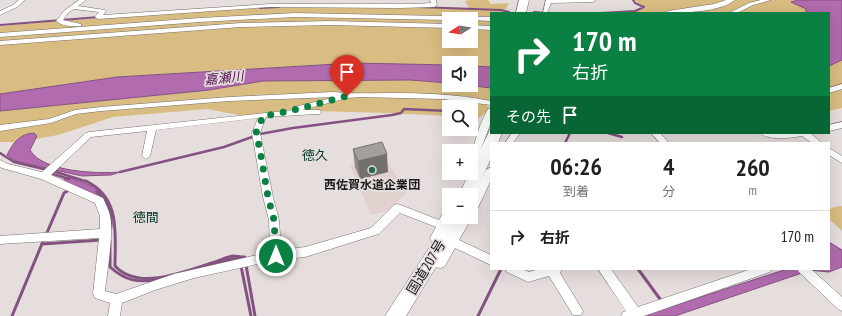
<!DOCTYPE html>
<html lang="ja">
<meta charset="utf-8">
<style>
:root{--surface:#fff;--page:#f6f6f6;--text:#202124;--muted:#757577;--line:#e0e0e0}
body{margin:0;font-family:"PT Sans Narrow","Noto Sans JP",sans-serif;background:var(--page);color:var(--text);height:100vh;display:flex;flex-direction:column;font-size:15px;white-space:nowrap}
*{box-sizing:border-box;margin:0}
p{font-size:13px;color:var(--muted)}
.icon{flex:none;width:22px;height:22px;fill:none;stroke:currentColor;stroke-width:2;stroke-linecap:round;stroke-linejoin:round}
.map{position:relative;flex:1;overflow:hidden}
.panel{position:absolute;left:490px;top:142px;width:340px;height:128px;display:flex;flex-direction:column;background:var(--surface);border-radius:0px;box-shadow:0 4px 16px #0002}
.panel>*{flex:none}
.guide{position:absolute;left:490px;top:12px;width:340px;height:122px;border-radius:0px;box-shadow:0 4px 16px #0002;background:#0b8043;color:#fff;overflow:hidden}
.needle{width:26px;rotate:258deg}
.fabs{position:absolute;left:442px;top:12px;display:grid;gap:8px}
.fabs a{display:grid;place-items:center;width:36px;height:36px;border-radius:0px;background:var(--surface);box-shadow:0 4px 16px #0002;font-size:20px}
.pin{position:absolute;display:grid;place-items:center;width:34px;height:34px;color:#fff;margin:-41px -17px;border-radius:50% 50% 50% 0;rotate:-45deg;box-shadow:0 0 4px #0007}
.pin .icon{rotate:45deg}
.me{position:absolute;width:44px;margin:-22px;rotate:0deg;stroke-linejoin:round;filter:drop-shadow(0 0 3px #0008)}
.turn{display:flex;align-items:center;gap:14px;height:84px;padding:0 16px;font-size:18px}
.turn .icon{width:52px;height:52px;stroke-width:2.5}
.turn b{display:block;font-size:28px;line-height:34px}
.then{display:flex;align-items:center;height:38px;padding:0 16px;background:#0003;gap:8px;font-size:15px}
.eta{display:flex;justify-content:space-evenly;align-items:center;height:68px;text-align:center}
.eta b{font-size:24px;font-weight:700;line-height:28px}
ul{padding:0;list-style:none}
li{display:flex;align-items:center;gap:12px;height:52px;padding:0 16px;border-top:1px solid var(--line)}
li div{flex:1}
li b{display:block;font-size:15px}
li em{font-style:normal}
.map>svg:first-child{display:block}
.built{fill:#e0d0ce}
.green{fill:#d9bc81;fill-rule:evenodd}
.water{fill:#b16bae;stroke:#845281}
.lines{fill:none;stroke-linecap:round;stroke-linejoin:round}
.stream-far2{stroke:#845281;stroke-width:2}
.stream-far1{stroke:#845281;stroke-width:2.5}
.stream{stroke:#845281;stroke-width:3}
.minor-casing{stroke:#76706f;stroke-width:1}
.tertiary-casing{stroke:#76706f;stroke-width:1}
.trunk-casing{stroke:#76706f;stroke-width:1}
.minor{fill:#fff;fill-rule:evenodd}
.tertiary{fill:#fff;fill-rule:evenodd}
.trunk{fill:#fff;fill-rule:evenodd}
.wall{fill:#8f8a87}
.shaded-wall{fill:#74706e}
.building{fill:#a6a09d;stroke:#74706e}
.route{stroke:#0b8043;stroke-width:7;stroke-dasharray:0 12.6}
.poi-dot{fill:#296956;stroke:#e6dedd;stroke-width:1.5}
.labels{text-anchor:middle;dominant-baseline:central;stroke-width:3.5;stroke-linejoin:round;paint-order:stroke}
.poi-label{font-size:12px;font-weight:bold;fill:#1c1919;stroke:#e6dedd}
.water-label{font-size:13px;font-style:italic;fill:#4e0c4e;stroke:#e6dedd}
.neighbourhood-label{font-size:13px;fill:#003629;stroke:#e6dedd}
.near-street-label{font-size:14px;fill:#1c1919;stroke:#e6dedd}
</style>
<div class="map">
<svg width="842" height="316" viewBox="0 0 842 316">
<rect width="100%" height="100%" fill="#e6dedd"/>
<polygon class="built" points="384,157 407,192 389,211 371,215 350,166"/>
<g class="green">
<path d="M470,0h18l3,4 18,-1 -3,6h-3l6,4h-18v54l-20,-1v-3h-22v2l-95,-2 -39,2 -198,12 -117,17v-68c97,-8 195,-16 293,-19 47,-2 95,3 142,-1l1,1 33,1 -4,-7zM449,19h22v22h-22z"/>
<polygon points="634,0 798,0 792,1 793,3 807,9 806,13 804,13 782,12 778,13 534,13 532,12 585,13 636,11 646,7"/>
<polygon points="842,60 842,108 829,111 829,66"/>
<polygon points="410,80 449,83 449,85 491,88 491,102 487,102 488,111 479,118 471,118 471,107 449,107 449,116 387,113 315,111 244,116 207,109 113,117 58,135 36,139 37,136 21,136 14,142 0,142 0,111 209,90 263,81"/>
<polygon points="842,206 842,231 829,219 829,210 834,207"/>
</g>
<g class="water">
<polygon points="798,0 842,0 842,60 829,66 829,13 804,13 806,13 806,9 791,2"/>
<polygon points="354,63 449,65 449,83 410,80 263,81 209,90 0,111 0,94 117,77"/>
<polygon points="471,66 491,67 491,88 465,85 471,85"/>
<path d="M34,133l3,3 -7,14c12,22 68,24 90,22l-9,3 -29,1 -67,-15 -8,-6c6,-12 12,-21 27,-22z"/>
<polygon points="68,177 95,187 100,193 94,196 62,181"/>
<polygon points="829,242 842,250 842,267 829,272 808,270 807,269 829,269"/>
<polygon points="787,269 797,269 802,273 675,316 642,316"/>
</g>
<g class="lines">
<g class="stream-far2">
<polyline points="418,7 501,10 509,12"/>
<polyline points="260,8 279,7"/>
<polyline points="534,12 546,13"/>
<polyline points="600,13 635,11 644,7 635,3 633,0"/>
<polyline points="0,25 99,17"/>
</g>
<g class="stream-far1">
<polyline points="608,133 622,137"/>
<polyline points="260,134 293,128 392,115 401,113 404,109 449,111"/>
<polyline points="565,143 570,133"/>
<polyline points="0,153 14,162 48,170"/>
<polyline points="53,171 88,182"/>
<polyline points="120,172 224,147 252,137"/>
<polyline points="53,174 69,179"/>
</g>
<g class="stream">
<path d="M86,181c35,17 29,52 29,85 24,26 71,5 100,-4 5,-2 12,-5 18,-6 3,0 8,1 12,1v3"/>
<path d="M97,192c11,9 15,22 14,36"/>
<polyline points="46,235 64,193 69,190"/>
<path d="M110,241v26c17,15 27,15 49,13"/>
<polyline points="42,244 101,240"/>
<polyline points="246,265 255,316"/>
<polyline points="241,266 251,316"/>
<polyline points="200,268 232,259 240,259 240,261"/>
<polyline points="638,269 660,299"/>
<polyline points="12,316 44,239"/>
<polyline points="478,316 501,269"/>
</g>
<g class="minor-casing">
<g id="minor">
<polygon points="19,0 25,0 17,7 0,15 0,11 13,5"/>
<path d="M79,0h7l-8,6 27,4 1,1 -3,4 167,-11h147l14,-1 -1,-3h6l1,5 -3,2 -35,1 -129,-1 -172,12 -3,-2 4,-5 -25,-3 -6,4 -5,7 18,4v2c-8,1 -19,0 -25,-5l8,-10z"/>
<polygon points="546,0 596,0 593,2 551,3 547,13 543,13"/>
<polygon points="761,0 771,0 753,5 737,13 729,13 749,3"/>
<polygon points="295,13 491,17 491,21 471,20 471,19 449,20 295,17 200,22 0,37 0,33 200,18"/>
<polygon points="331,21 449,24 449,28 331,25 241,27 0,45 0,41 241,23"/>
<polygon points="471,25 491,26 491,30 471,29"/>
<polygon points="842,84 842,89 829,93 829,88"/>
<path d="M333,92c18,2 37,1 56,1 34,0 68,1 102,8v4l-48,-6 -83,-2 -13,1 -45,12h18l1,2 -1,2h-3l-51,3 -6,16 13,64 6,23 2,30 24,-3 66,-19 23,-23 4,-1 41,16 6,-11 4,-1v9h2l-11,21 4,8 -1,3 -4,1 -4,-1 -5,-11 6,-11 -36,-14 -21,21 -4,1 -70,22 -29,3 -82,18 -39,12 -33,13 -2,13h-12l2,-13 -15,-5 -2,-4 6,-56 -99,6v-8l100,-7v-13l-5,-13 -54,-24 -39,-11 -2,-1v-7l8,4 34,8 44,-39 3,-1 205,-22v-3l42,-10 -107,4 -128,10 -25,3 -25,9 -51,8v-6l49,-6 26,-9 26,-3 128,-10zM258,118l-6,15 11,64 6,23 1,32 -96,22 -58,20 -11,-3c2,-19 9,-59 5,-75 -1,-6 -5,-13 -7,-18l-52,-23 40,-38 56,-6 -5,25 4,3 4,-3 6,-26z"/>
<path d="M488,109h3v13l-10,27 1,9 -8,16h-6l-1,-1h4c0,-22 6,-44 17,-64z"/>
<polygon points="842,122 842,128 829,131 829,125"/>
<polygon points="512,133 520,133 513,143 505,143"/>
<polygon points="651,133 660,133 669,143 660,143"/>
<path d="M760,133h50l12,10h-10l-10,-7c-12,2 -34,5 -42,-3z"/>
<polygon points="829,148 842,156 842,163 829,155"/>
<polygon points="491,167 491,180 475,214 471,215 471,201 486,170"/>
<polygon points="471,215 472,217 459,240 491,255 491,265 455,248 445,266 441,268 425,266 423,263 425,260 438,258 462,217 471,217"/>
<polygon points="505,269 522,269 529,272 539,269 562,269 560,273 583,311 581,315 573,315 549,276 528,282 507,272"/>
<polygon points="598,269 611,269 638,307 751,269 772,269 770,272 644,316 621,316 623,312 626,311"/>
<polygon points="797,269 811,269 842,297 842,311 838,309 799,272"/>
</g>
</g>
<g class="tertiary-casing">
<path id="tertiary" d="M726,0h9c-14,12 -52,13 -71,13l4,-2 46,-7z"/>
</g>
<g class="trunk-casing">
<g id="trunk">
<polygon points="519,0 529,0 526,13 516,13"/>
<polygon points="490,130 491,133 502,133 498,143 491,143 491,158 475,195 471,200 471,195 459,195 469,173 471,173 471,169"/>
<polygon points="449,212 449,217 464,217 443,255 406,316 385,316 431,245"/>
</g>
</g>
<use href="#minor" class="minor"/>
<use href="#tertiary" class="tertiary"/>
<use href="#trunk" class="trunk"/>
</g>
<polygon class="wall" points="353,149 388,172 360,179 355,167"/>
<polygon class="shaded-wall" points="387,154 388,172 360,179 358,161"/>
<polygon class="building" points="382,142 387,154 358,161 353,149"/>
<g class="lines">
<path class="route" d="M276,256l-2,-36 -6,-23 -8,-47 -4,-17 7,-17c28,-4 56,-13 84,-20"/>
</g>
<circle class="poi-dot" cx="372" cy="170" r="4"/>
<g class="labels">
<g class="poi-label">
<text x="372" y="184">西佐賀水道企業団</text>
</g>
<g class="water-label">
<text transform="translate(224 78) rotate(-6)">嘉瀬川</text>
</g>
<g class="neighbourhood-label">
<text x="315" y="155">徳久</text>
<text x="146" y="217">徳間</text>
</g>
<g class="near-street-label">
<text transform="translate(426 267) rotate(-59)">国道207号</text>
</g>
</g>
</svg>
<div class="fabs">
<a><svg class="needle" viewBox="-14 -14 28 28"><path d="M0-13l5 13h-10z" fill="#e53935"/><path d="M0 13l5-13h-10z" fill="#757577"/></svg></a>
<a><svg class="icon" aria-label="sound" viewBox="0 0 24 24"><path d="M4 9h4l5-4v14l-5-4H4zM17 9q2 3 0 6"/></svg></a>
<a><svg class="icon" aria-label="search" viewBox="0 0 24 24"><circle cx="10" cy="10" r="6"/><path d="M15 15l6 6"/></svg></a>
<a>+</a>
<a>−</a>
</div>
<div class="pin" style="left:347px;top:96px;background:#d93025"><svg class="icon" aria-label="arrive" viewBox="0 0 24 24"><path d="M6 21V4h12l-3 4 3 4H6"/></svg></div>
<svg class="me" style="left:276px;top:256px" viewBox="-20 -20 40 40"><circle r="17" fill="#0b8043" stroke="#fff" stroke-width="3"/><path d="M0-11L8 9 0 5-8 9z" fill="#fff"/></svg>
<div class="guide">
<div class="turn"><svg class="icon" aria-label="right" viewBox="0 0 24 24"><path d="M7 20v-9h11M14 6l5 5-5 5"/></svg><div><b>170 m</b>右折</div></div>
<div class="then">その先<svg class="icon" aria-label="arrive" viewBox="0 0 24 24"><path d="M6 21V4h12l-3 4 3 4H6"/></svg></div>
</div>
<section class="panel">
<div class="eta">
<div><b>06:26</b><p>到着</p></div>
<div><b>4</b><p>分</p></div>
<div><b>260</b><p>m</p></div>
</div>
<ul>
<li><svg class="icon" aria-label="right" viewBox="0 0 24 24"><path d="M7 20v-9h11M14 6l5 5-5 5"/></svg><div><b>右折</b></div><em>170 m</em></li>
</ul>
</section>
</div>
